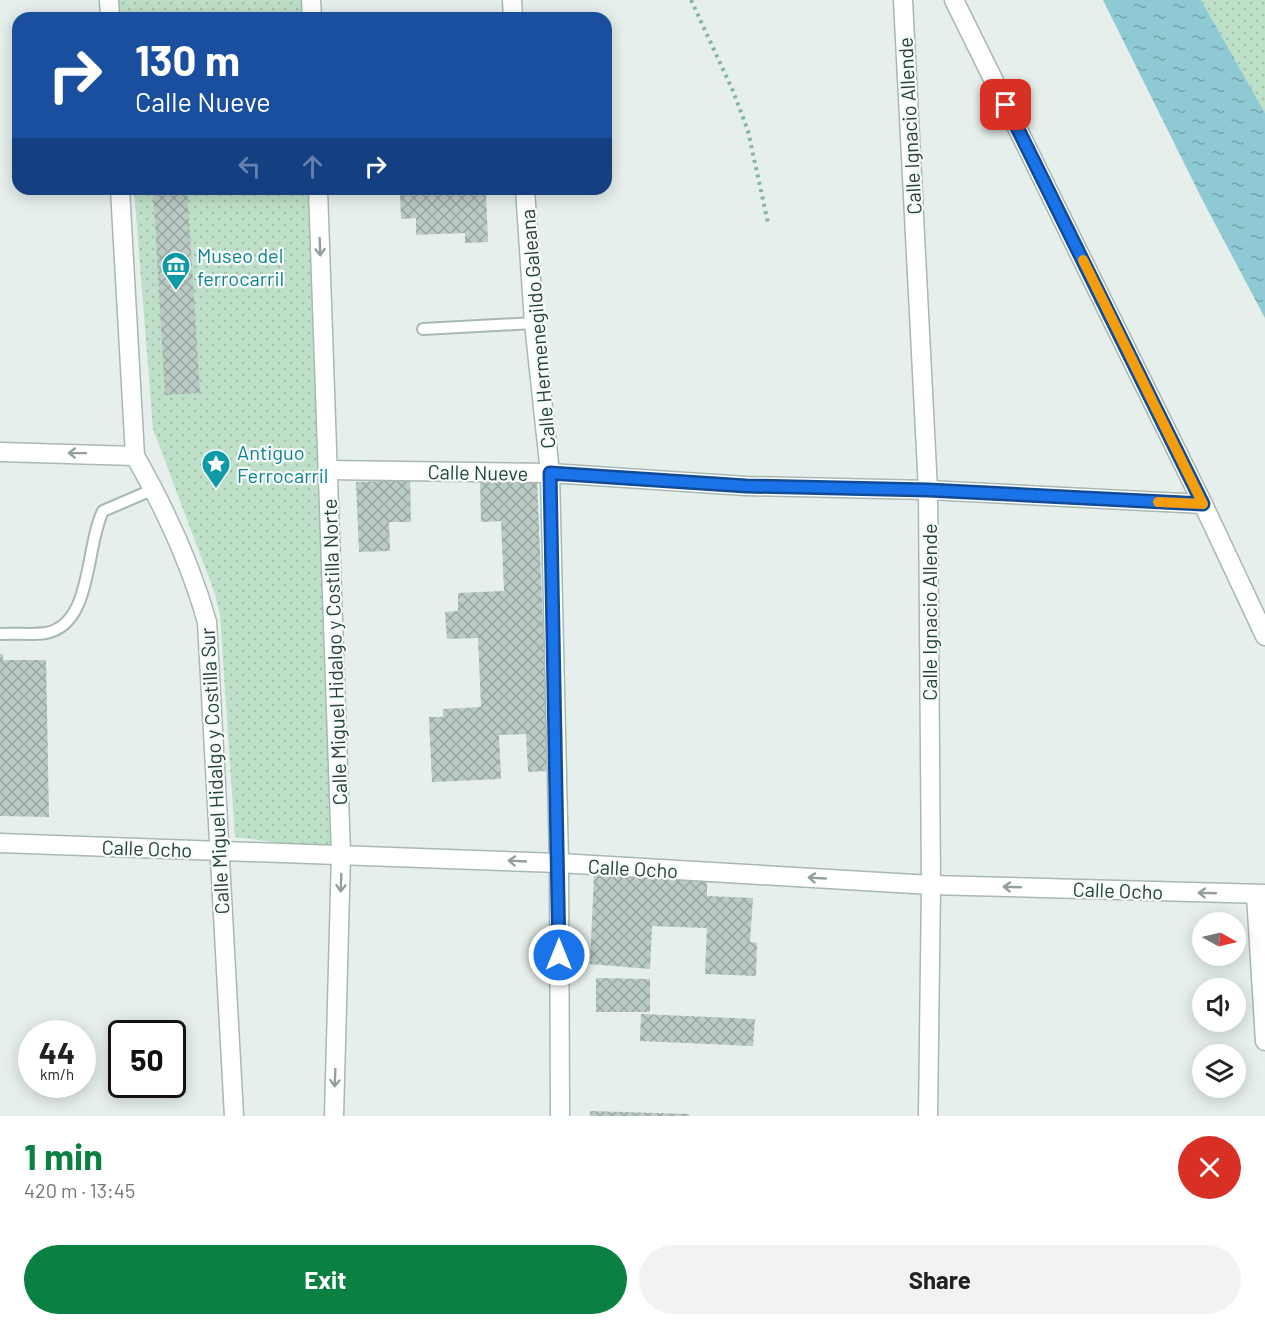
<!DOCTYPE html>
<meta charset="utf-8">
<style>
:root{--surface:#fff;--page:#f2f2f2;--text:#222;--muted:#767676;--accent:#0b8043}
body{margin:0;font-family:Barlow,sans-serif;background:var(--page);color:var(--text);height:100vh;display:flex;flex-direction:column;font-size:22px;white-space:nowrap}
*{box-sizing:border-box;margin:0}
p{font-size:20px;color:var(--muted)}
.icon{flex:none;width:33px;height:33px;fill:none;stroke:currentColor;stroke-width:2;stroke-linecap:round;stroke-linejoin:round}
.map{position:relative;height:1116px;overflow:hidden}
.details{display:flex;flex-direction:column;background:var(--surface);flex:1}
.details>*{flex:none}
.banner{position:absolute;left:12px;top:12px;width:600px;height:183px;border-radius:18px;box-shadow:0 3px 15px #0003;background:#1a4fa0;color:#fff;overflow:hidden}
.needle{width:39px;rotate:98deg}
.tools{position:absolute;left:1192px;top:912px;display:grid;gap:12px}
.tools a{display:grid;place-items:center;width:54px;height:54px;border-radius:50%;background:var(--surface);box-shadow:0 3px 15px #0003;font-size:30px}
.speed{position:absolute;left:18px;top:1020px;display:flex;gap:12px;font-size:30px;font-weight:700;text-align:center}
.speed>*{display:grid;place-content:center;width:78px;height:78px;border-radius:50%;background:var(--surface);box-shadow:0 3px 15px #0003;line-height:1}
.speed small{font-size:15px;font-weight:400}
.speed .limit{border:3px solid #111;border-radius:9px;background:#fff;color:#111}
.pin{position:absolute;display:grid;place-items:center;width:51px;height:51px;color:#fff;margin:-26px;border-radius:12px;box-shadow:0 3px 9px #0006}
.me{position:absolute;width:66px;margin:-33px;rotate:0deg;stroke-linejoin:round;filter:drop-shadow(0 0 4px #0008)}
.turn{display:flex;align-items:center;gap:21px;height:126px;padding:0 24px;font-size:27px}
.turn .icon{width:78px;height:78px;stroke-width:2.5}
.turn b{display:block;font-size:42px;line-height:51px}
.lanes{display:flex;align-items:center;height:57px;padding:0 24px;background:#0003;justify-content:center;gap:30px;direction:ltr}
.lanes .off{opacity:.35}
.round{display:grid;place-items:center;flex:none;width:63px;height:63px;border-radius:32px;background:var(--page)}
.summary{display:flex;align-items:center;justify-content:space-between;height:102px;padding:0 24px}
h1{font-size:36px;font-weight:700;line-height:45px;color:var(--accent)}
.cta{display:flex;gap:12px;margin-top:auto;padding:12px 24px}
.cta a{flex:1;height:69px;border-radius:36px;background:var(--accent);color:#fff;font-size:24px;font-weight:700;line-height:69px;text-align:center}
.cta a+a{background:var(--page);color:var(--text)}
.map>svg:first-child{display:block}
.green{fill:url(#green-dots)}
.water{fill:url(#water-ripples)}
.building{fill:url(#building-cross-hatch)}
.lines{fill:none;stroke-linecap:round;stroke-linejoin:round}
.lane-casing{stroke:#a8b8b2;stroke-width:14}
.street-casing{stroke:#a8b8b2;stroke-width:21}
.secondary-casing{stroke:#a4bbb3;stroke-width:21}
.path{stroke:#86b3a5;stroke-width:4;stroke-dasharray:3 4.5;stroke-linecap:butt}
.lane{stroke:#fff;stroke-width:10}
.street{stroke:#fff;stroke-width:18}
.secondary{stroke:#fff;stroke-width:18}
.oneway{stroke:#92a09c}
.route-casing{stroke:#114b97;stroke-width:15}
.route{stroke:#1a73e8;stroke-width:10}
.slow{stroke:#f59e0b;stroke-width:10}
.labels{text-anchor:middle;dominant-baseline:central;stroke-width:4.5;stroke-linejoin:round;paint-order:stroke}
.street-label{font-size:20px;fill:#24423a;stroke:#f7fbf9}
.culture-label{font-size:20px;fill:#0d838f;stroke:#f7fbf9;text-anchor:start}
</style>
<div class="map">
<svg width="1265" height="1116" viewBox="0 0 1265 1116">
<defs>
<pattern id="green-dots" width="8" height="8" patternUnits="userSpaceOnUse" patternTransform="scale(1.5)"><rect width="8" height="8" fill="#bfe0c8"/><path d="M2 2h.1M6 6h.1" fill="none" stroke="#a4c1ad" stroke-width="1.8" stroke-linecap="round"/></pattern>
<pattern id="water-ripples" width="26" height="14" patternUnits="userSpaceOnUse" patternTransform="scale(1.5)"><rect width="26" height="14" fill="#8ec9d4"/><path d="M2 4q2-2 4 0t4 0M15 11q2-2 4 0t4 0" fill="none" stroke="#74a5ad"/></pattern>
<pattern id="building-cross-hatch" width="8" height="8" patternUnits="userSpaceOnUse" patternTransform="scale(1.5)"><rect width="8" height="8" fill="#bbcac4"/><path d="M0 0l8 8M0 8l8-8" fill="none" stroke="#98a6a0"/></pattern>
</defs>
<rect width="100%" height="100%" fill="#e6efeb"/>
<g class="green">
<polygon points="119,0 303,0 304,18 120,18"/>
<polygon points="1201,0 1265,0 1265,113 1202,2"/>
<polygon points="134,189 311,189 339,851 235,837 220,615 215,594 153,429"/>
</g>
<polygon class="water" points="1103,0 1201,0 1265,113 1265,318 1203,201"/>
<g class="building">
<polygon points="153,189 187,189 200,393 165,395"/>
<polygon points="486,192 488,242 465,243 465,233 416,235 416,218 401,219 400,195"/>
<polygon points="410,480 411,522 389,522 390,551 359,552 356,482"/>
<polygon points="537,480 549,771 528,772 526,734 499,735 501,779 432,782 429,717 443,717 443,709 481,707 478,638 447,639 445,612 458,611 458,593 504,591 501,521 481,522 480,482"/>
<polygon points="0,654 3,654 3,660 46,660 49,817 0,816"/>
<polygon points="594,875 707,880 707,896 753,898 750,942 757,943 756,976 705,974 707,928 652,926 650,969 590,964"/>
<polygon points="596,978 650,979 650,1012 596,1012"/>
<polygon points="641,1014 755,1019 753,1046 640,1041"/>
<polygon points="590,1111 689,1114 689,1116 590,1116"/>
</g>
<g class="lines">
<g class="lane-casing">
<g id="lane">
<polyline points="423,329 534,323"/>
<path d="M0,634c15,-1 32,1 46,-1 47,-9 39,-86 57,-122l51,-22"/>
</g>
</g>
<g class="street-casing">
<g id="street">
<polyline points="109,0 110,18"/>
<polyline points="903,0 928,490 931,885 928,1116"/>
<polyline points="954,0 1203,504 1265,636"/>
<path d="M120,189l15,267c29,51 56,109 72,166l27,494"/>
<polyline points="0,452 135,456"/>
<polyline points="328,470 550,473 746,486 928,490 1203,504"/>
<polyline points="0,843 559,863 931,885 1265,894"/>
<polyline points="1256,895 1265,1041"/>
</g>
</g>
<g class="secondary-casing">
<g id="secondary">
<polyline points="311,0 312,18"/>
<polyline points="512,0 513,18"/>
<polyline points="318,189 341,854 334,1116"/>
<polyline points="525,189 534,323 550,473 559,863 560,1116"/>
</g>
</g>
<polyline class="path" points="691,0 733,91 748,131 768,223"/>
<use href="#lane" class="lane"/>
<use href="#street" class="street"/>
<use href="#secondary" class="secondary"/>
</g>
<defs><path id="oneway-shaft" d="M-6 0H5M1.5-3L5.5 0L1.5 3" fill="none" stroke-width="1.6" stroke-linecap="round" stroke-linejoin="round" transform="scale(1.5)"/></defs>
<g class="oneway">
<use href="#oneway-shaft" transform="translate(320 247) rotate(88)"/>
<use href="#oneway-shaft" transform="translate(77 453) rotate(-179)"/>
<use href="#oneway-shaft" transform="translate(517 861) rotate(-177)"/>
<use href="#oneway-shaft" transform="translate(817 878) rotate(-177)"/>
<use href="#oneway-shaft" transform="translate(341 883) rotate(92)"/>
<use href="#oneway-shaft" transform="translate(1012 887) rotate(-178)"/>
<use href="#oneway-shaft" transform="translate(1207 893) rotate(-178)"/>
<use href="#oneway-shaft" transform="translate(335 1078) rotate(92)"/>
</g>
<g class="lines">
<g class="route-casing">
<polyline id="route" points="559,955 550,473 746,486 928,490 1203,504 1006,105"/>
</g>
<use href="#route" class="route"/>
<polyline class="slow" points="1083,260 1203,504 1158,502"/>
</g>
<defs>
<g id="museum-pin" transform="scale(1.5)"><path d="M0 17L-7.5 6A9.5 9.5 0 1 1 7.5 6Z" fill="#0f9aa8" stroke="#f7fbf9"/><path d="M0-6L6-3V-2H-6V-3ZM-5-1h2V3h-2ZM-1-1h2V3h-2ZM3-1h2V3H3ZM-6 4H6V6H-6Z" fill="#fff"/></g>
<g id="sight-pin" transform="scale(1.5)"><path d="M0 17L-7.5 6A9.5 9.5 0 1 1 7.5 6Z" fill="#0f9aa8" stroke="#f7fbf9"/><path d="M0-6L1.8-2.2L6-1.7L2.9 1.2L3.7 5.4L0 3.3L-3.7 5.4L-2.9 1.2L-6-1.7L-1.8-2.2Z" fill="#fff"/></g>
</defs>
<g fill-rule="evenodd">
<use href="#museum-pin" x="176" y="266"/>
<use href="#sight-pin" x="216" y="464"/>
</g>
<g class="labels">
<g class="street-label">
<text transform="translate(909 126) rotate(-93)">Calle Ignacio Allende</text>
<text transform="translate(537 329) rotate(-95)">Calle Hermenegildo Galeana</text>
<text transform="translate(478 472) rotate(1)">Calle Nueve</text>
<text transform="translate(929 612) rotate(-90)">Calle Ignacio Allende</text>
<text transform="translate(334 652) rotate(-92)">Calle Miguel Hidalgo y Costilla Norte</text>
<text transform="translate(214 771) rotate(-93)">Calle Miguel Hidalgo y Costilla Sur</text>
<text transform="translate(147 848) rotate(2)">Calle Ocho</text>
<text transform="translate(633 868) rotate(3)">Calle Ocho</text>
<text transform="translate(1118 890) rotate(2)">Calle Ocho</text>
</g>
<g class="culture-label">
<text x="197" y="255">Museo del<tspan x="197" dy="23">ferrocarril</tspan></text>
<text x="237" y="452">Antiguo<tspan x="237" dy="23">Ferrocarril</tspan></text>
</g>
</g>
</svg>
<div class="tools">
<a><svg class="needle" viewBox="-14 -14 28 28"><path d="M0-13l5 13h-10z" fill="#e53935"/><path d="M0 13l5-13h-10z" fill="#767676"/></svg></a>
<a><svg class="icon" aria-label="sound" viewBox="0 0 24 24"><path d="M4 9h4l5-4v14l-5-4H4zM17 9q2 3 0 6"/></svg></a>
<a><svg class="icon" aria-label="layers" viewBox="0 0 24 24"><path d="M12 4l9 5-9 5-9-5zM3 14l9 5 9-5"/></svg></a>
</div>
<div class="speed"><div>44<small>km/h</small></div><div class="limit">50</div></div>
<div class="pin" style="left:1006px;top:105px;background:#d93025"><svg class="icon" aria-label="arrive" viewBox="0 0 24 24"><path d="M6 21V4h12l-3 4 3 4H6"/></svg></div>
<svg class="me" style="left:559px;top:955px" viewBox="-20 -20 40 40"><circle r="17" fill="#1a73e8" stroke="#fff" stroke-width="3"/><path d="M0-11L8 9 0 5-8 9z" fill="#fff"/></svg>
<div class="banner">
<div class="turn"><svg class="icon" aria-label="right" viewBox="0 0 24 24"><path d="M7 20v-9h11M14 6l5 5-5 5"/></svg><div><b>130 m</b>Calle Nueve</div></div>
<div class="lanes"><svg class="icon off" aria-label="left" viewBox="0 0 24 24"><path d="M17 20v-9H6M10 6l-5 5 5 5"/></svg><svg class="icon off" aria-label="ahead" viewBox="0 0 24 24"><path d="M12 20V5M6 11l6-6 6 6"/></svg><svg class="icon" aria-label="right" viewBox="0 0 24 24"><path d="M7 20v-9h11M14 6l5 5-5 5"/></svg></div>
</div>
</div>
<section class="details">
<div class="summary"><div><h1>1 min</h1><p>420 m · 13:45</p></div><a class="round" style="background:#d93025;color:#fff"><svg class="icon" aria-label="close" viewBox="0 0 24 24"><path d="M6 6l12 12M18 6L6 18"/></svg></a></div>
<div class="cta"><a>Exit</a><a>Share</a></div>
</section>
